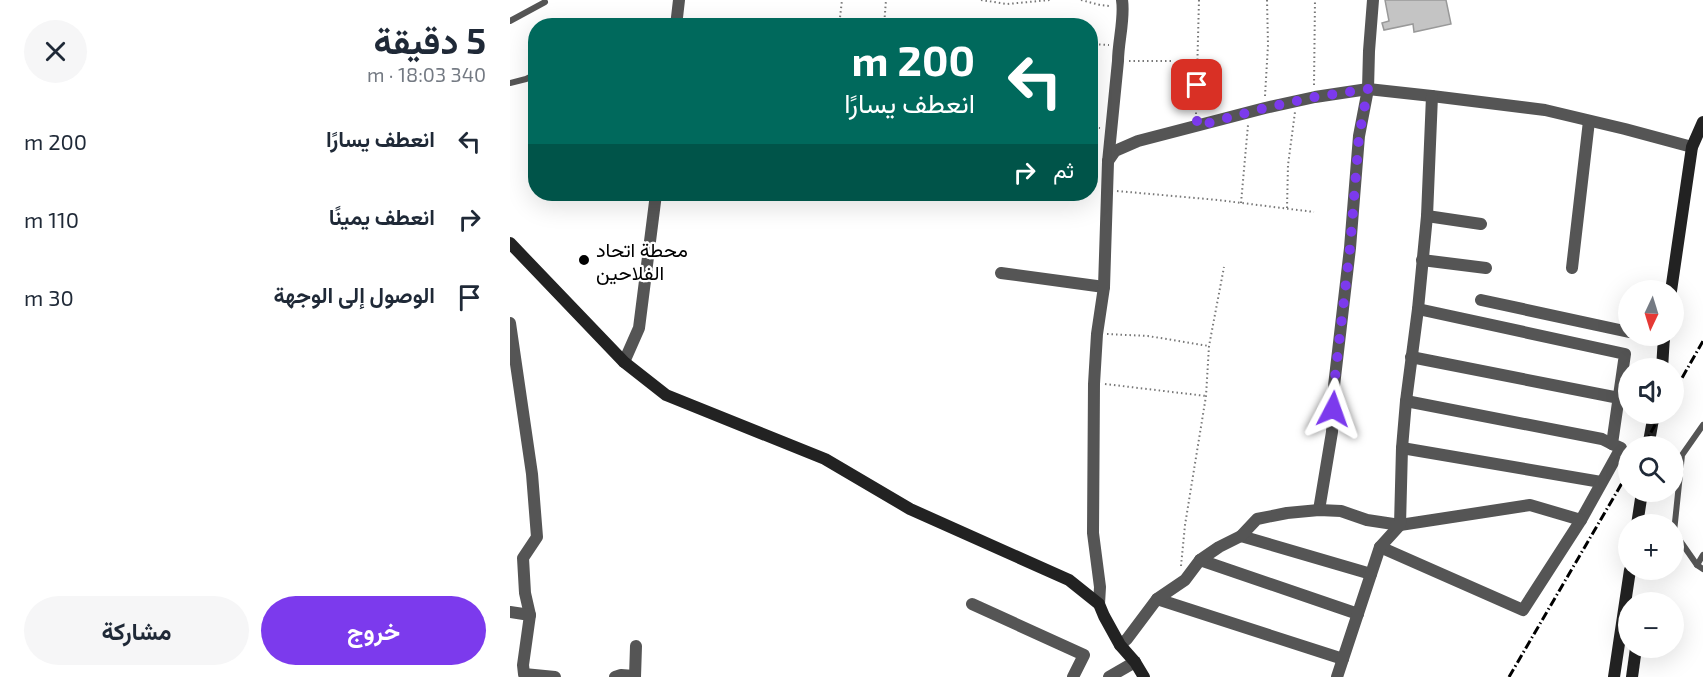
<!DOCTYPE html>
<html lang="ar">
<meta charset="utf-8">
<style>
:root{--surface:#fff;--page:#f6f6f7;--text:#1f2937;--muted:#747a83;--accent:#7c3aed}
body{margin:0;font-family:"Exo 2",Vazirmatn,sans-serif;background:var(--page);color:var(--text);direction:rtl;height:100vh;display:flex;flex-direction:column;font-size:22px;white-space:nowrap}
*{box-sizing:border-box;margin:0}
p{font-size:20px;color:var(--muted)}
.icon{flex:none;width:33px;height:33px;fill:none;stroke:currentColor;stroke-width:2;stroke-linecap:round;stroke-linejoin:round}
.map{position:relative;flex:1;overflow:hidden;direction:ltr}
.details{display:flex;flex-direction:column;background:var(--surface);width:510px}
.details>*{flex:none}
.guide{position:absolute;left:18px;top:18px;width:570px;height:183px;border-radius:24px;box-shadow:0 6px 24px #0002;direction:rtl;background:#00695c;color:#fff;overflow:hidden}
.needle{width:39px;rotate:184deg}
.buttons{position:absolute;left:1108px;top:280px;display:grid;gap:12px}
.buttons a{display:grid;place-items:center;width:66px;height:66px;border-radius:50%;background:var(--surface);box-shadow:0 6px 24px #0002;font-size:30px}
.pin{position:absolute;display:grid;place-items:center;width:51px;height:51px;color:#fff;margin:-26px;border-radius:12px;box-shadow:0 3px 9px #0006}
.me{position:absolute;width:66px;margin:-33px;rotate:4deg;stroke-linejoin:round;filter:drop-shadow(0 0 4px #0008)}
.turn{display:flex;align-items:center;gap:21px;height:126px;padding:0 24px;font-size:27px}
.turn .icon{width:78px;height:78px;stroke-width:2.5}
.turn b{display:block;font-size:42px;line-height:51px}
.then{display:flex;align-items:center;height:57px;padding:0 24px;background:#0003;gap:12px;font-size:22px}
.round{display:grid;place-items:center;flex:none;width:63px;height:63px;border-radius:32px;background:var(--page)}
.overview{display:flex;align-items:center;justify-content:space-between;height:102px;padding:0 24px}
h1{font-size:36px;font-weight:700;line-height:45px}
.primary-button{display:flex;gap:12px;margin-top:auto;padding:12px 24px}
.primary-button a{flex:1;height:69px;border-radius:36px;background:var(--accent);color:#fff;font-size:24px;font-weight:700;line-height:69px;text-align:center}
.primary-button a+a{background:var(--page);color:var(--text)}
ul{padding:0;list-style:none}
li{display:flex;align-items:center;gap:18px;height:78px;padding:0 24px}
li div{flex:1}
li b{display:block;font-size:22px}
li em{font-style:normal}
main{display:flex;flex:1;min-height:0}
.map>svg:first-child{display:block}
.building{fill:#c4c4c4;stroke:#999;stroke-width:1.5}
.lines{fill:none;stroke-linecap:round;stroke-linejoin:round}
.path{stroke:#777;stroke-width:2;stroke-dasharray:1.5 3;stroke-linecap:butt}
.lane{stroke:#555;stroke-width:6}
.street{stroke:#555;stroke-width:12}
.secondary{stroke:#222;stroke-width:12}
.rail{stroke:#000;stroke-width:3;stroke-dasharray:9 3 1.5 3;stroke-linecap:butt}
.route{stroke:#7c3aed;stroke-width:10;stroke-dasharray:0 18}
.poi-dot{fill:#000;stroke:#fff;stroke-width:2}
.labels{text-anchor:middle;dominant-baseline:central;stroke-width:4.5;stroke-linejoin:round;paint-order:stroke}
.poi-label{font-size:20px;fill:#000;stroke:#fff;text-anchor:start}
</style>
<main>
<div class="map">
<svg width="1193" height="677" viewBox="0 0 1193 677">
<rect width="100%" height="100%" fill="#fff"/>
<polygon class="building" points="875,0 936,0 941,24 904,32 903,24 874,30 872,23 879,21"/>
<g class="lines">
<g class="path">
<polyline points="471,0 497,4 540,0"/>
<polyline points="571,0 590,5 600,6"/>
<polyline points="329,26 332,0"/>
<polyline points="374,26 376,0"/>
<polyline points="580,44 599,45"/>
<polyline points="619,61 661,61"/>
<polyline points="804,85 805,0"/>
<polyline points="755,96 758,45 757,0"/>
<polyline points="686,114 689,0"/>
<polyline points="580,127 590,128"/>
<polyline points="607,191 708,200 804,212"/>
<polyline points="731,203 738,125"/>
<polyline points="777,208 778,165 785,112"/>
<polyline points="597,334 638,336 699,346"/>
<polyline points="595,384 696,396"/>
<polyline points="671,566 675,525 696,396 699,346 714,267"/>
</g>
<g class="lane">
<polyline points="0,21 35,2"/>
<polyline points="0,83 16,79 26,74"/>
<polyline points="1193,425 1172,455 1164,532 1187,565 1193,569"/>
<polyline points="1187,565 1193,555"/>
</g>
<g class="street">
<polyline points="166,26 169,0"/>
<polyline points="598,161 605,151 628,141 755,108 805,97 858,89 922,96 1035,110 1115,129 1182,147"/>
<polyline points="917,216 971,224"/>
<polyline points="912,260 976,268"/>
<polyline points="1062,268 1079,121"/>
<polyline points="491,273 594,287"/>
<polyline points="971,300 1119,332"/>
<polyline points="0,323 22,474 27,537 13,558 15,593 20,615 13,665 14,674 45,677"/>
<polyline points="1136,336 1154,340"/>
<polyline points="901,357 1109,398"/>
<polyline points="114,362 129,328 146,194"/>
<polyline points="896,401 1092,439 1102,444"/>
<polyline points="892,448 1091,482"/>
<polyline points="809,510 822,432 824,386 840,248 849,136 858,89 859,51 863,0"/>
<polyline points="731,536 861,574"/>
<polyline points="870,547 1013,610 1071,520 1111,448 1102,444 1115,354 908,309"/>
<polyline points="690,560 848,614"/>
<polyline points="647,599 833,659"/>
<polyline points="462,604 574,655 563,677"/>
<path d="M589,604l1,-17 -7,-54 1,-149 3,-50 7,-47 4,-125 10,-101c0,-19 7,-43 4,-61"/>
<polyline points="0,612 20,615"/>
<polyline points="610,645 617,639 647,599 675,580 690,560 709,547 731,536 747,519 777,513 809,510 831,511 857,520 890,525 1020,505 1071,520"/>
<polyline points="105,677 111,675 124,676"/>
<polyline points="125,677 126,646"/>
<polyline points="599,677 625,662"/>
<polyline points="827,677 870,547 890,525 892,448 896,401 908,309 917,216 922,96"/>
</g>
<g class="secondary">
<polyline points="0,243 114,362 156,395 315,459 400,509 559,580 589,604 594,616 610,645 625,662 634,677"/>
<polyline points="1161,291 1182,147 1193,122"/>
<polyline points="1152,369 1154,336"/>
<polyline points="1138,447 1144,414"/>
<polyline points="1127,525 1132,492"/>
<polyline points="1104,677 1120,570"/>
<polyline points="1122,677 1126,648"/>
</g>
<g class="rail">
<polyline points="1164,392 1193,341"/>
<polyline points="1133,447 1151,414"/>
<polyline points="999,677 1119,471"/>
</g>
</g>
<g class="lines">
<polyline class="route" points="687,85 687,126 755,108 805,97 858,89 849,136 840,248 824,386 823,409"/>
</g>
<circle class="poi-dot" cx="74" cy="260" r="6"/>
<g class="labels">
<g class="poi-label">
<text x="86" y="249">محطة اتحاد<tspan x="86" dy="23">الفلاحين</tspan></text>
</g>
</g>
</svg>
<div class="buttons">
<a><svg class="needle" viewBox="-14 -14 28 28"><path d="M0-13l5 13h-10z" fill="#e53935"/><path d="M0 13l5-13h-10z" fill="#747a83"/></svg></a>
<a><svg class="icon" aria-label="sound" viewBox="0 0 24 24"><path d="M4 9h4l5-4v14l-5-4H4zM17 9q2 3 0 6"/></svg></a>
<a><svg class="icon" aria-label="search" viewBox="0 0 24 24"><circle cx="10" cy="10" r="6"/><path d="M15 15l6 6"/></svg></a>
<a>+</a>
<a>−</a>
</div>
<div class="pin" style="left:687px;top:85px;background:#d93025"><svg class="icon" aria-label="arrive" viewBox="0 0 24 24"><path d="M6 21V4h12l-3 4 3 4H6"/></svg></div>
<svg class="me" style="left:823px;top:409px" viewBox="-20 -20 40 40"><path d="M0-17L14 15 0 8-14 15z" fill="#7c3aed" stroke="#fff" stroke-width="4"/></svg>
<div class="guide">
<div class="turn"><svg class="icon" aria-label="left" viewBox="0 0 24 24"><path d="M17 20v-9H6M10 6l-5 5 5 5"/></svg><div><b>200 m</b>انعطف يسارًا</div></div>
<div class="then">ثم<svg class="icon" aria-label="right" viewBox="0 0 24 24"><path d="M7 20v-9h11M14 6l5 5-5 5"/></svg></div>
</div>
</div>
<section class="details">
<div class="overview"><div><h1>5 دقيقة</h1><p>340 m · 18:03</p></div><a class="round"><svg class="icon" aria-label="close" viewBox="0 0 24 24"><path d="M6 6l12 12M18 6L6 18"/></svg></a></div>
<ul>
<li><svg class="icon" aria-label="left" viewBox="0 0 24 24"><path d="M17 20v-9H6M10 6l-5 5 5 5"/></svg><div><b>انعطف يسارًا</b></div><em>200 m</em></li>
<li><svg class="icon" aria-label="right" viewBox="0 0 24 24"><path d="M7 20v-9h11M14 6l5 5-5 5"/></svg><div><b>انعطف يمينًا</b></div><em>110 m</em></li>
<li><svg class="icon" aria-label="arrive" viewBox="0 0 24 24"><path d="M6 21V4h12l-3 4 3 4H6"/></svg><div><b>الوصول إلى الوجهة</b></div><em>30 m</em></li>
</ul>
<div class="primary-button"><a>خروج</a><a>مشاركة</a></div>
</section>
</main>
